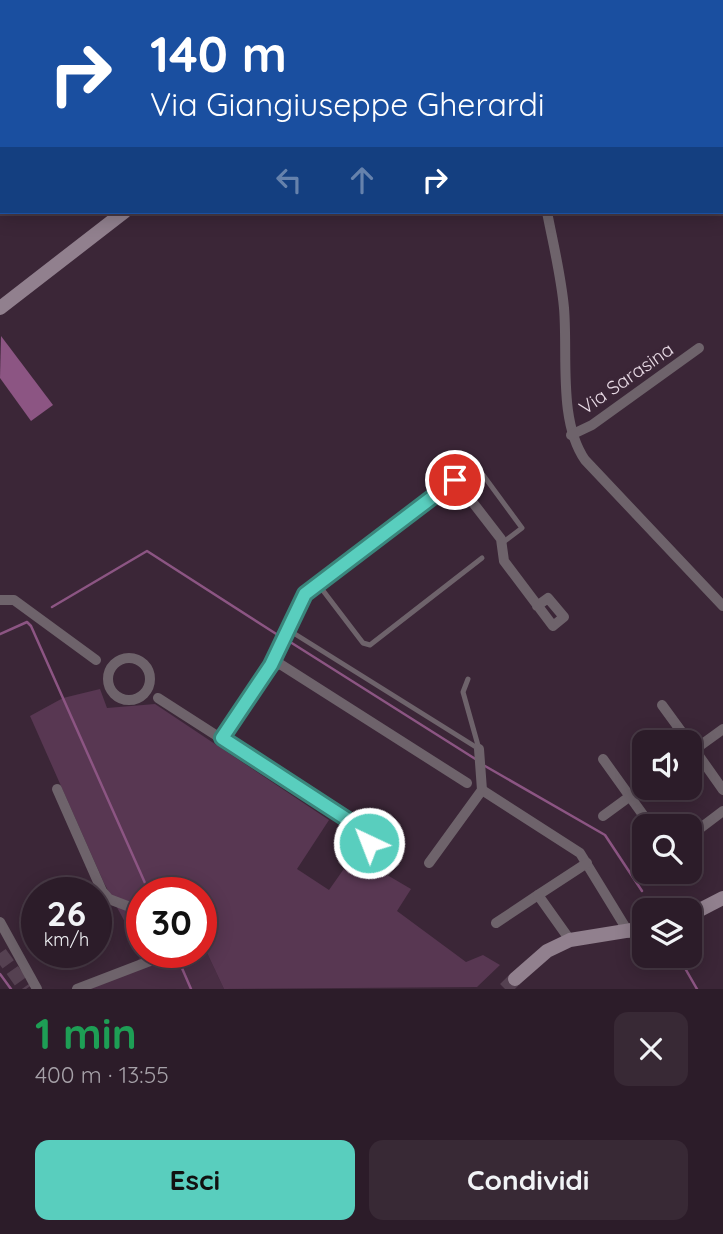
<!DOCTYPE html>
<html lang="it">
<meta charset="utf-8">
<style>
:root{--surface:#2c1c29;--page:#382935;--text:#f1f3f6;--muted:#a6a1a8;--line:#483a46;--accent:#59cebe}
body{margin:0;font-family:Quicksand,sans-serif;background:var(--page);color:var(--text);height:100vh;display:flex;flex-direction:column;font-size:26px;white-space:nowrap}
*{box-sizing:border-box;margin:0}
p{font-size:23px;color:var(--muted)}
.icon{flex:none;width:38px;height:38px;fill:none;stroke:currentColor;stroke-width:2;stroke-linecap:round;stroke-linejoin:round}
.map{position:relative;height:989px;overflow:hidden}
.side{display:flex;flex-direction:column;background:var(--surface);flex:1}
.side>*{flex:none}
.banner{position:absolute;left:0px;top:0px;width:724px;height:214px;box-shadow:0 4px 18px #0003,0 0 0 2px var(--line);background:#1a4fa0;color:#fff;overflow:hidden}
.fabs{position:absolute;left:632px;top:730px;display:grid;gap:14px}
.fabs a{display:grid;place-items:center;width:70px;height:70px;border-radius:14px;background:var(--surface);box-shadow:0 4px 18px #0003,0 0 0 2px var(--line);font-size:35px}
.speed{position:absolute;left:21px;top:877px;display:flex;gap:14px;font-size:35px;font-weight:700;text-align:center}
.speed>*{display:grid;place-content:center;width:91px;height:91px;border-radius:50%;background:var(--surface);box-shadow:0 4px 18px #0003,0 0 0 2px var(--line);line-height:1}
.speed small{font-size:18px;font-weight:400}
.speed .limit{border:10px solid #d22;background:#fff;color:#111}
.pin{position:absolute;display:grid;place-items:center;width:60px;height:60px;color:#fff;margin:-30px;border:4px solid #fff;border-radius:50%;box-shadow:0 2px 7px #0007}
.me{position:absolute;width:77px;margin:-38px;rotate:317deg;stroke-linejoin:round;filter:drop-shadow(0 0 5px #0008)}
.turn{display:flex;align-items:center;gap:24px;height:147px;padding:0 35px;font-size:32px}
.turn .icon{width:91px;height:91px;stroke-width:2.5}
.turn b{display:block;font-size:49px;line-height:60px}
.lanes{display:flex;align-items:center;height:66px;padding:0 35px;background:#0003;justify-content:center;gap:35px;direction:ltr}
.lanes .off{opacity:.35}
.round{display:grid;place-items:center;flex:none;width:74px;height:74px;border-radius:14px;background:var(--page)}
.overview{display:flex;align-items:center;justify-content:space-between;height:119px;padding:0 35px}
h1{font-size:42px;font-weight:700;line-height:52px;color:#1e9e55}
.cta{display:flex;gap:14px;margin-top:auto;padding:14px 35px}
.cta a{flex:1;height:80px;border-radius:14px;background:var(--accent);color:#111;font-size:28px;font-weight:700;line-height:80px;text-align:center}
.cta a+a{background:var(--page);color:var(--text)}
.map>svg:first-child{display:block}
.built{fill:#492e44}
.green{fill:#583752}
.water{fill:#8c5583}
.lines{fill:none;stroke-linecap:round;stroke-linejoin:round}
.stream{stroke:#8c5583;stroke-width:2.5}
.secondary-tunnel{stroke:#554151;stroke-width:14;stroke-dasharray:14 7;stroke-linecap:butt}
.lane{stroke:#6e636b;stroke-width:5}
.street{stroke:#6e636b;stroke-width:10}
.secondary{stroke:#91808e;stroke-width:14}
.route-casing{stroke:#3a867c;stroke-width:18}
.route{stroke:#59cebe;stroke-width:12}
.labels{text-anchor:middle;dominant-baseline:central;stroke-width:7;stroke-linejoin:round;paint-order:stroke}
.street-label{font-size:19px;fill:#e8dae5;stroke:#3b2637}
</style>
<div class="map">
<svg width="723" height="989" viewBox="0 0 723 989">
<rect width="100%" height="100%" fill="#3b2637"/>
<polygon class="built" points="201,940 224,989 79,989 133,967 142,954 201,952"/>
<polygon class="green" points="100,689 107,708 155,704 329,820 297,869 329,890 348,863 360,869 365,862 411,889 397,911 466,962 483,955 500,965 477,987 224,989 201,940 201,892 142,892 142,952 150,952 142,954 104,883 30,716 63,698"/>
<polygon class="water" points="1,336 53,405 31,421 0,378"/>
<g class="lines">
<g class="stream">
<polyline points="52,607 147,551 281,637"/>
<polyline points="0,634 27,622 31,626 149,892"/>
<polyline points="287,640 477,760"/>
<polyline points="485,766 605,835 642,891"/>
<polyline points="175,952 191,989"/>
<polyline points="678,956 697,989"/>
<polyline points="0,974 11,989"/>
</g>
<g class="secondary-tunnel">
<polyline points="0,953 26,989"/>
<polyline points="505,989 515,979"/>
</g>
<g class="lane">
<polyline points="475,464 522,528 502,543"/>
<polyline points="318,584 363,643 370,645 482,558"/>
<polyline points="295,634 479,749"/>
<polyline points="468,679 463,692 479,749"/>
</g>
<g class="street">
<polyline points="389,2 391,0"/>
<path d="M547,212c6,31 14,63 17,96 4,47 -6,113 21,152l138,146"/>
<polyline points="571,435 592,425 699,348"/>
<polyline points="451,483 460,486 501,539 504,561 553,626 564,617 548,598 537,606"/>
<polyline points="0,600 14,600 96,660"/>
<circle cx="129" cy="679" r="21"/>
<polyline points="271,665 305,594 475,464"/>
<polyline points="158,698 362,829"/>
<polyline points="662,705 689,742"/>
<polyline points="222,738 267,669 280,664 467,783"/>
<polyline points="690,743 723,790"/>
<polyline points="690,753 723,729"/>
<polyline points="603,759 651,826"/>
<polyline points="57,789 102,891 109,899 130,907 142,937"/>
<polyline points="482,790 580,853 629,933"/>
<polyline points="603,816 644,786"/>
<polygon points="362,829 366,832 369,843 362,855 356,857 350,853 347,840 353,831"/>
<polyline points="690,836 723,811"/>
<polyline points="429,863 482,790 479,749"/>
<polyline points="0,922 37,989"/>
<polyline points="496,923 538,895"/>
<polyline points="570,940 538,895 587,863"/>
<polyline points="77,989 163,956"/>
</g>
<g class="secondary">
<polyline points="487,2 499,0"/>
<polyline points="0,308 124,212"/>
<polyline points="690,915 723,898"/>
<polyline points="515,979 547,951 570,940 644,928"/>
</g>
</g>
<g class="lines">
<g class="route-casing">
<polyline id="route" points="369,843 366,832 362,829 222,738 271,665 305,594 455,480"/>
</g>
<use href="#route" class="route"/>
</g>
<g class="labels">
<g class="street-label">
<text transform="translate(626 378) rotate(-35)">Via Sarasina</text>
</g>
</g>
</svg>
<div class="fabs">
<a><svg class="icon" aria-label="sound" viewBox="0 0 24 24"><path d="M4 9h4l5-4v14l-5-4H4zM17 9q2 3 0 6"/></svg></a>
<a><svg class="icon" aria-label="search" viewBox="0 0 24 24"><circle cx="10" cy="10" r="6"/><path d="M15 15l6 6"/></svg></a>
<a><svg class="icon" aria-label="layers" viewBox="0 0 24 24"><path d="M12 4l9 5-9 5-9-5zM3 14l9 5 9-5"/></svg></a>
</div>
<div class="speed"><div>26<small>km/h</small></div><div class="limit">30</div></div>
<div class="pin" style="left:455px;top:480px;background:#d93025"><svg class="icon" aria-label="arrive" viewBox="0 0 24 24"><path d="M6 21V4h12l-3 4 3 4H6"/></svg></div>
<svg class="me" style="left:369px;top:843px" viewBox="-20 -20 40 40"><circle r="17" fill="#59cebe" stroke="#fff" stroke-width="3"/><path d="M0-11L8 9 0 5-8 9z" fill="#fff"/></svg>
<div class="banner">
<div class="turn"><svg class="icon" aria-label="right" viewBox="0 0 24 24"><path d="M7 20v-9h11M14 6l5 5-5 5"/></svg><div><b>140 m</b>Via Giangiuseppe Gherardi</div></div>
<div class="lanes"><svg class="icon off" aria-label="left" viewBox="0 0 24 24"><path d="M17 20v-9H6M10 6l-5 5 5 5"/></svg><svg class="icon off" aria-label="ahead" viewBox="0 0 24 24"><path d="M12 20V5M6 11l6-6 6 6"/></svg><svg class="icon" aria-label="right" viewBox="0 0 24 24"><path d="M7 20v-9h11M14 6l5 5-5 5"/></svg></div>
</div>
</div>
<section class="side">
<div class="overview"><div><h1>1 min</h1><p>400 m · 13:55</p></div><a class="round"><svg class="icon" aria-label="close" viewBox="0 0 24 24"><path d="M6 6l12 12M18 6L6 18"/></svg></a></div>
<div class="cta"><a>Esci</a><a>Condividi</a></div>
</section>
